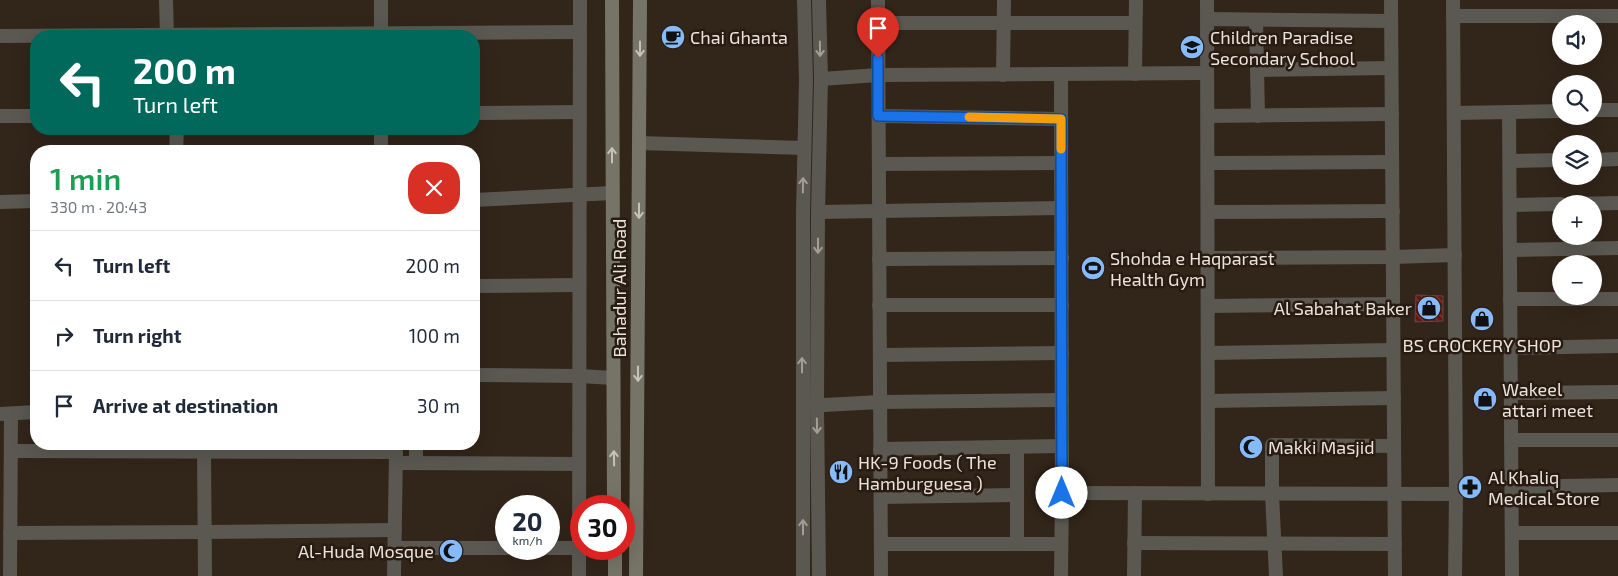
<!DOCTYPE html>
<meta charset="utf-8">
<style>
:root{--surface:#fff;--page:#f2f2f3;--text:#1f2937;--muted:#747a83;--line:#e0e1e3}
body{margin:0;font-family:"Exo 2",sans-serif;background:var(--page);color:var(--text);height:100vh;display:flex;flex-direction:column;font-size:19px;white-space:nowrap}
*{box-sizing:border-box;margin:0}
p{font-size:16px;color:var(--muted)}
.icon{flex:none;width:28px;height:28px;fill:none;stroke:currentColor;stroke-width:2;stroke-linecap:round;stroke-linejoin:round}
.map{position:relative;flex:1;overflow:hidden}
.side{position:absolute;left:30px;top:145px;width:450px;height:305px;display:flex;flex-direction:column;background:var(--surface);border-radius:20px;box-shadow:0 5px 20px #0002}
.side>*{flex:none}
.banner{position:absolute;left:30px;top:30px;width:450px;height:105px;border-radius:20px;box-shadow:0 5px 20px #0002;background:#00695c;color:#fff;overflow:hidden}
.tools{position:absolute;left:1552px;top:15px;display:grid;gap:10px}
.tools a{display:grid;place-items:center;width:50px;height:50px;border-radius:50%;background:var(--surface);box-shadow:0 5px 20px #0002;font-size:25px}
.speed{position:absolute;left:495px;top:495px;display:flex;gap:10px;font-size:25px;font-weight:700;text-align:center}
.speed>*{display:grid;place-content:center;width:65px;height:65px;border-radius:50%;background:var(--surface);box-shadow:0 5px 20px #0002;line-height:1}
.speed small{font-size:12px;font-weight:400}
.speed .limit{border:8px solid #d22;background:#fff;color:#111}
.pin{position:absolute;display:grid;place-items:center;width:42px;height:42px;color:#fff;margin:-51px -21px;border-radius:50% 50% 50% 0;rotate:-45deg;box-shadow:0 0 5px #0007}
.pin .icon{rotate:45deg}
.me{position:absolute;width:55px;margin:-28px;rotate:0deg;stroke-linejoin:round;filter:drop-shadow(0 0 4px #0008)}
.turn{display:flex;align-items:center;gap:18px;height:105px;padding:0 20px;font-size:22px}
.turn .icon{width:65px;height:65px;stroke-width:2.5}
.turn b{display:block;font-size:35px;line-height:42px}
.round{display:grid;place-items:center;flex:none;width:52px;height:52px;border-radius:20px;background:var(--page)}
.overview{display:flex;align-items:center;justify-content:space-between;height:85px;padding:0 20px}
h1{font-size:30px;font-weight:600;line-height:38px;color:#1e9e55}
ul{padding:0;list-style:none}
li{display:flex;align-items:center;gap:15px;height:70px;padding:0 20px;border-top:1px solid var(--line)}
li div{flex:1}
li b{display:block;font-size:19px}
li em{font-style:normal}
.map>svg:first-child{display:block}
.building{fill:url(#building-back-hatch);stroke:#5e4a47}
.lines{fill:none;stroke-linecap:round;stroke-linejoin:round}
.minor{stroke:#5a5851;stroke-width:14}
.tertiary{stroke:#5a5851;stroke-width:14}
.secondary{stroke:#767367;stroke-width:14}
.oneway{stroke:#c8c1b8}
.oneway2{stroke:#a29d96}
.route-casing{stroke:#114b97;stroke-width:12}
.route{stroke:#1a73e8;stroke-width:9}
.slow{stroke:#f59e0b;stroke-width:9}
.labels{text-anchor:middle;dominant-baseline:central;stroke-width:5;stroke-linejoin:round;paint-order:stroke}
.poi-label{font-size:18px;fill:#ebe2db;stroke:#281b11;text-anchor:start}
.street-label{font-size:18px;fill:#ebe2db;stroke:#281b11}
</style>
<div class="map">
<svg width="1618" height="576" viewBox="0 0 1618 576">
<defs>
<pattern id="building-back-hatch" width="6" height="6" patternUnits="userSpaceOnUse" patternTransform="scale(1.25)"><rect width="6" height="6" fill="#671712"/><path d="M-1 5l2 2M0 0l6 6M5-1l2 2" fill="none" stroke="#7d3834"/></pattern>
</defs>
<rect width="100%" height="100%" fill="#32251a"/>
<polygon class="building" points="1416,295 1443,296 1443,321 1415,322"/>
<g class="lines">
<g class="minor">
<polyline points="166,0 167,36"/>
<polyline points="381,0 381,36"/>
<polyline points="878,0 881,576"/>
<polyline points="1207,0 1208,494"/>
<polyline points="1391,0 1395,576"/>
<polyline points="1453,16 1618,16"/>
<polyline points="1207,19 1391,21"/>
<polyline points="1256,20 1258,116"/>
<polyline points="878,23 1135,23"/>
<polyline points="0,36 579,32"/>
<polyline points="1257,70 1391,68"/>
<polyline points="1135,74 1136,0"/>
<polyline points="1003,75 1004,0"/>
<polyline points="821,79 878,75 1207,73"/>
<polyline points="1594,110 1618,110"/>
<polyline points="1509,112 1512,576"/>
<polyline points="474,113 579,112"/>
<polyline points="1454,113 1561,111"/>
<polyline points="0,116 36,116"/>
<polyline points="879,116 1061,119"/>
<polyline points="1208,116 1392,114"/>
<polyline points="381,129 381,151"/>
<polyline points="639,143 804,148"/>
<polyline points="176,151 177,129"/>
<polyline points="1594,160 1618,159"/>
<polyline points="1510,161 1561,160"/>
<polyline points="1208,163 1392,162"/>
<polyline points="879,164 1061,163"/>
<polyline points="474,200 612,193"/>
<polyline points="0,202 36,201"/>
<polyline points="1574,204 1618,203"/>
<polyline points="1510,205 1561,204"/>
<polyline points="818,212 1061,208"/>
<polyline points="1208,212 1393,211"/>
<polyline points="1511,250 1618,248"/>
<polyline points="1208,258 1393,257 1455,255"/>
<polyline points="879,259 1062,258"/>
<polyline points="474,286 579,285"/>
<polyline points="1510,299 1618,299"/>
<polyline points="879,305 1062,305"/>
<polyline points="1208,306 1393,304"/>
<polyline points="1511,348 1618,346"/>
<polyline points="1208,353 1393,350"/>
<polyline points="880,355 1062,353"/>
<polyline points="474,375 580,376 613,378"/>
<polyline points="1511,393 1618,392"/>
<polyline points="1208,401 1394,398"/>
<polyline points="805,406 880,402 1062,400"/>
<polyline points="0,414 36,412"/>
<polyline points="1511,440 1618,440"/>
<polyline points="880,449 1062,446"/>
<polyline points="204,450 205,576"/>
<polyline points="11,451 396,452 394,576"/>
<polyline points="396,463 579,464"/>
<polyline points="416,463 416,444"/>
<polyline points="1512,487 1618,485"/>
<polyline points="1062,493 1456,494"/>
<polyline points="881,497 1017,495"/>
<polyline points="10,533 205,532 395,530"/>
<polyline points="1512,533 1618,533"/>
<polyline points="1134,543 1395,544"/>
<polyline points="881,544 1061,544"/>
<polyline points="1017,544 1017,447"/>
<polyline points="395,548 506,548"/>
<polyline points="549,548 581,548"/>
<polyline points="10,576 11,414"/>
<polyline points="579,576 580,0"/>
<polyline points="1061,576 1062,493 1061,74"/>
<polyline points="1134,576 1135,493"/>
<polyline points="1276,576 1272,494 1272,445 1394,446"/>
</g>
<g class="tertiary">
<polyline points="819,0 821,79 818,212 817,405 819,576"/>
<polyline points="1453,0 1456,494 1455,576"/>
<polyline points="803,576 803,213 806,80 804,0"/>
</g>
<g class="secondary">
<polyline points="612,0 614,506"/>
<polyline points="615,549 615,576"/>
<polyline points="636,576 640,0"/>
</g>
</g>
<defs><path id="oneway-shaft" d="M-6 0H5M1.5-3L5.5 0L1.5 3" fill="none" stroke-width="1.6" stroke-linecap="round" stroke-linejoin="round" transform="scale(1.25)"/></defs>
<g class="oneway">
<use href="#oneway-shaft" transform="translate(640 49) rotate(90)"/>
<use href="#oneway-shaft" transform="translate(612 155) rotate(-90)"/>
<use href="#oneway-shaft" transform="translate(639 211) rotate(90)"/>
<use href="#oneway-shaft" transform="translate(638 374) rotate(90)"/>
<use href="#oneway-shaft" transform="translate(614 458) rotate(-91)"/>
</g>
<g class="oneway2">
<use href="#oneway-shaft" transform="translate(820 49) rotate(89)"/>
<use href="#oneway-shaft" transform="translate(803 185) rotate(-89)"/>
<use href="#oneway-shaft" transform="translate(818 246) rotate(90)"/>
<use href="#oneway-shaft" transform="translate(802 365) rotate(-90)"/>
<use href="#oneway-shaft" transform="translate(817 426) rotate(89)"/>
<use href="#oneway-shaft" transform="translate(803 527) rotate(-90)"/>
</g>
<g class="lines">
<g class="route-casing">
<polyline id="route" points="878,58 878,116 1061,119 1062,493"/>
</g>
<use href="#route" class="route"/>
<polyline class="slow" points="969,117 1061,119 1061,149"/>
</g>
<defs>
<g id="cafe-disc" transform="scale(1.25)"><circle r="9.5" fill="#86bbfb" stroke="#281b11"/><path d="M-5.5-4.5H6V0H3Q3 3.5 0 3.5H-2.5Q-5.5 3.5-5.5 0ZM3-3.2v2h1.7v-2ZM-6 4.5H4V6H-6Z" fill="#111"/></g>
<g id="school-disc" transform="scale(1.25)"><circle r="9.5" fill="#86bbfb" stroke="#281b11"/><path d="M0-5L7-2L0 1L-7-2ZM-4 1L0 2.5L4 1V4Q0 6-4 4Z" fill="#111"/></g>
<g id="stadium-disc" transform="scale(1.25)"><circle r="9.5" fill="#86bbfb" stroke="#281b11"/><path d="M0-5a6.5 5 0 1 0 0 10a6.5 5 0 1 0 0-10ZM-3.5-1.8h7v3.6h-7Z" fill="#111"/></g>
<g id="shop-disc" transform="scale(1.25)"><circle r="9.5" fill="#86bbfb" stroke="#281b11"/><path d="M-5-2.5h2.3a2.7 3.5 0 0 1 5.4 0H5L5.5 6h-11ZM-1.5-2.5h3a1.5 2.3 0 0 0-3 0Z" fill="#111"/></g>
<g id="mosque-disc" transform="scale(1.25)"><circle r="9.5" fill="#86bbfb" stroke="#281b11"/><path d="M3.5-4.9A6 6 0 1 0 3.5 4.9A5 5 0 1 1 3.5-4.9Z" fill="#111"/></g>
<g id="restaurant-disc" transform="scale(1.25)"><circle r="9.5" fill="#86bbfb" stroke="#281b11"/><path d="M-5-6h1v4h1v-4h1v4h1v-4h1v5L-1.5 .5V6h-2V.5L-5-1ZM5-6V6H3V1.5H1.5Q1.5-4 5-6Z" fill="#111"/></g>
<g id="pharmacy-disc" transform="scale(1.25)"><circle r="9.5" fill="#86bbfb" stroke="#281b11"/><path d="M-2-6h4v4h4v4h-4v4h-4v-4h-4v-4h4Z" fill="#111"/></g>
</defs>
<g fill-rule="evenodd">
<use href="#cafe-disc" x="673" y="37"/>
<use href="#school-disc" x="1192" y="47"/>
<use href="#stadium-disc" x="1093" y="268"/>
<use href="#shop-disc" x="1429" y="308"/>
<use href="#shop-disc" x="1482" y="319"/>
<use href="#shop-disc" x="1485" y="399"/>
<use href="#mosque-disc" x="1251" y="447"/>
<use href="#restaurant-disc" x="841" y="472"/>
<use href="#pharmacy-disc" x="1470" y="487"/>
<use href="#mosque-disc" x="451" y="551"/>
</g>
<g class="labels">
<g class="poi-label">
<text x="690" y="37">Chai Ghanta</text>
<text x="1210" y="37">Children Paradise<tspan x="1210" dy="21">Secondary School</tspan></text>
<text x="1110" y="258">Shohda e Haqparast<tspan x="1110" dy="21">Health Gym</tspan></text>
<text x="1412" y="308" text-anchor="end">Al Sabahat Baker</text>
<text x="1482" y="345" text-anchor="middle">BS CROCKERY SHOP</text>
<text x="1502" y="389">Wakeel<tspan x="1502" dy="21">attari meet</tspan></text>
<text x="1268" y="447">Makki Masjid</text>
<text x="858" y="462">HK-9 Foods ( The<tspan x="858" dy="21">Hamburguesa )</tspan></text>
<text x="1488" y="477">Al Khaliq<tspan x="1488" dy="21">Medical Store</tspan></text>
<text x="434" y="551" text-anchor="end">Al-Huda Mosque</text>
</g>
<g class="street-label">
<text transform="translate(619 288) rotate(-90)">Bahadur Ali Road</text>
</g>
</g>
</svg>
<div class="tools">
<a><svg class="icon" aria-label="sound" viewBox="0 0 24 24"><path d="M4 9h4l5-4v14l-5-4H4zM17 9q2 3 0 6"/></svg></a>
<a><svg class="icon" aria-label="search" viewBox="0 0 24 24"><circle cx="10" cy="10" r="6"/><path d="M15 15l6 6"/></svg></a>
<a><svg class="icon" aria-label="layers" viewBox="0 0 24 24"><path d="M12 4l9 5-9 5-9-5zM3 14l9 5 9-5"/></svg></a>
<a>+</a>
<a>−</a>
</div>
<div class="speed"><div>20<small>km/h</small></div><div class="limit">30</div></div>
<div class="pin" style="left:878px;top:58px;background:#d93025"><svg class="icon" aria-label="arrive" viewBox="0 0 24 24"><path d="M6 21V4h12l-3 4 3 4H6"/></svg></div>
<svg class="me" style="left:1062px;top:493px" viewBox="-20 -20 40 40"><circle r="19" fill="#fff"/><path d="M0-13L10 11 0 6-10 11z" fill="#1a73e8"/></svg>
<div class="banner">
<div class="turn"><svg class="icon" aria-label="left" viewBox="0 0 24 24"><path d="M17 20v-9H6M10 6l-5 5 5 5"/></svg><div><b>200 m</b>Turn left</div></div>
</div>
<section class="side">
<div class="overview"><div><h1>1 min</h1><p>330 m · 20:43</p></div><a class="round" style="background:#d93025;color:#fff"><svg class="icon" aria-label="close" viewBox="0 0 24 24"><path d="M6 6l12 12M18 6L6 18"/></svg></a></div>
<ul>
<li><svg class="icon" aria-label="left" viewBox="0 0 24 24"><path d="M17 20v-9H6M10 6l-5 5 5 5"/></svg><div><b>Turn left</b></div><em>200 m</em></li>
<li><svg class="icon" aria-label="right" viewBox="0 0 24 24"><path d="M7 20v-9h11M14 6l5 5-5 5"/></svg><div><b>Turn right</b></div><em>100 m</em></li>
<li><svg class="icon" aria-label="arrive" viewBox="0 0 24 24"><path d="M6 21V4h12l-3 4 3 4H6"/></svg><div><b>Arrive at destination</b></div><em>30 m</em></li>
</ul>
</section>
</div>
